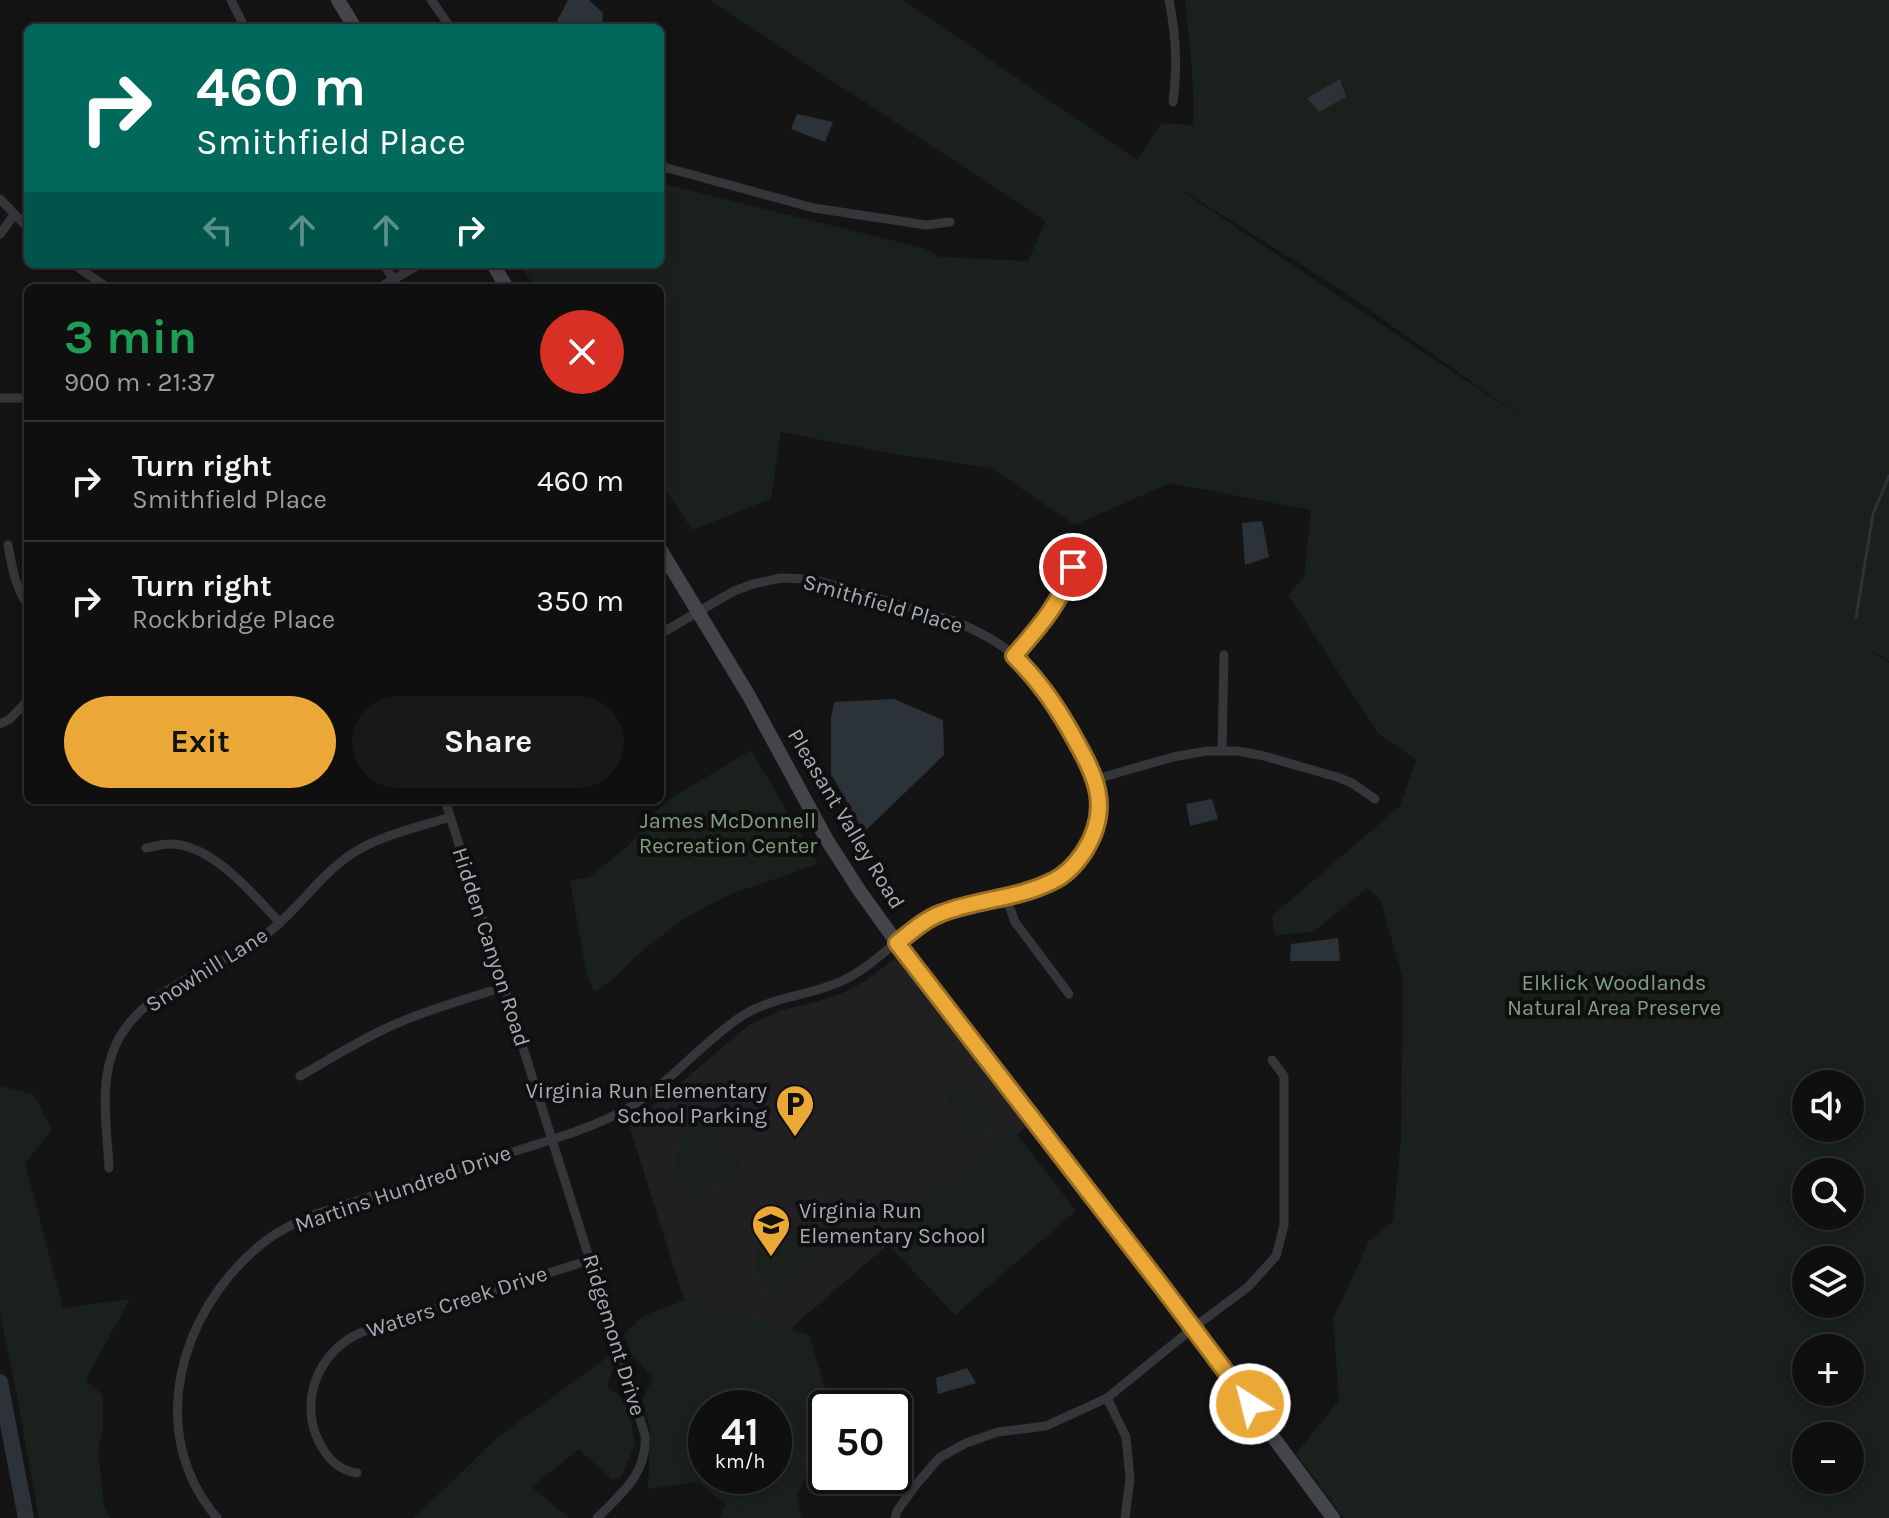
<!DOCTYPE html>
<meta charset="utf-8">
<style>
:root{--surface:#0f0f10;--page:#181819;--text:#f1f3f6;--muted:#9b9c9f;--line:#2f2f30;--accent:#eba836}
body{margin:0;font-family:Karla,sans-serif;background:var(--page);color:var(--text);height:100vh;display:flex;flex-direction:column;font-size:30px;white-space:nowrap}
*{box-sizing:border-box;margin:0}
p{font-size:26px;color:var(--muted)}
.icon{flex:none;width:44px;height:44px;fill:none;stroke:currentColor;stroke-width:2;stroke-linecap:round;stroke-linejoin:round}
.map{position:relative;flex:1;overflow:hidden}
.details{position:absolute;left:24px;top:284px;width:640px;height:520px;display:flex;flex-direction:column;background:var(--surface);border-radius:12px;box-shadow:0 4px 12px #0003,0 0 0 2px var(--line)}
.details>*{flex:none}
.guide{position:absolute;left:24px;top:24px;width:640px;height:244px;border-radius:12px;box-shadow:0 4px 12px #0003,0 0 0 2px var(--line);background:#00695c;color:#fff;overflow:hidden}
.controls{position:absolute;left:1792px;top:1070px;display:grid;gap:16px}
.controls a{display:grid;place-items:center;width:72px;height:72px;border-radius:50%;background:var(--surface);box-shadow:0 4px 12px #0003,0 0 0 2px var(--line);font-size:40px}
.speed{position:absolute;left:688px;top:1390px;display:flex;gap:16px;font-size:40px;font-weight:700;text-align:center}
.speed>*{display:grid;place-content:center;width:104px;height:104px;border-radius:50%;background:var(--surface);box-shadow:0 4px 12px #0003,0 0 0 2px var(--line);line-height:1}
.speed small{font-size:20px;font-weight:400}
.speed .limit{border:4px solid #111;border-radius:12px;background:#fff;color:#111}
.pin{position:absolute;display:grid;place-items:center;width:68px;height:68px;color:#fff;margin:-34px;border:4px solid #fff;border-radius:50%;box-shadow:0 2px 8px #0007}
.me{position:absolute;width:88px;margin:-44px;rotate:324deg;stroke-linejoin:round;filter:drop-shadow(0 0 6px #0008)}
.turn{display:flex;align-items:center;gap:28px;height:168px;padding:0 40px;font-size:36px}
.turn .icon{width:104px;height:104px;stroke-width:2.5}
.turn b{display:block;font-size:56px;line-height:68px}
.lanes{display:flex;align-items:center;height:76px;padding:0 40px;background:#0003;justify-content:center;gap:40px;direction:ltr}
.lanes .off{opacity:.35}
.round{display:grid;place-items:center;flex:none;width:84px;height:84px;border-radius:42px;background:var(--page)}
.summary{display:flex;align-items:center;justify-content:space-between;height:136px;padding:0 40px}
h1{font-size:48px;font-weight:700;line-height:60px;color:#1e9e55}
.primary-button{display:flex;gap:16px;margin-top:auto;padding:16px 40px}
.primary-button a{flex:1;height:92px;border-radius:48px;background:var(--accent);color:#111;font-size:32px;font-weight:700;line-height:92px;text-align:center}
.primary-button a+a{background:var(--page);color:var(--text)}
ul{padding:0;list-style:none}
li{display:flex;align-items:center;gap:24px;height:120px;padding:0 40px;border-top:2px solid var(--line)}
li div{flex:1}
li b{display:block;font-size:30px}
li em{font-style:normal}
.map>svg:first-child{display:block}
.built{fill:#202022}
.green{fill:#1a201b;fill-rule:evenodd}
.water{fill:#2b3339}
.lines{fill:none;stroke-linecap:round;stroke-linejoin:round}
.stream{stroke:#2b3339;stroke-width:3}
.river{stroke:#2b3339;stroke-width:16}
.minor{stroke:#35363a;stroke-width:9}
.secondary{stroke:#43454a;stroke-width:14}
.route-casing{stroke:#996d23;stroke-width:20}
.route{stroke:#eba836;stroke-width:14}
.labels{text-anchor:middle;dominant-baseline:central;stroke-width:8;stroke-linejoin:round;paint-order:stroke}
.street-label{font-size:22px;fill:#a6abb5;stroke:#0f0f10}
.park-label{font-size:22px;fill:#7da07e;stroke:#0f0f10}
.poi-label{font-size:22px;fill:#a6abb5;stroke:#0f0f10;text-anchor:end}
</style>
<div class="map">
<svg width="1889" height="1518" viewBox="0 0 1889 1518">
<rect width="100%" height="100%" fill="#141415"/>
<polygon class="built" points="900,955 1031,1122 714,1394 628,1122 658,1102 749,1025 782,1010 819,1001 848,991 869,978"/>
<g class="green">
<path d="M709,0h194l234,160 24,-37 32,2c2,-42 -4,-83 -8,-125h704v661l-22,-13 22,15v855h-545l-48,-64 43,-54 -6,-81 36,-78 24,-20 8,-81 2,-161 -23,-80 -13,-11 -54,44 -38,3 -3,-19 128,-110 16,-46 -38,-27 -90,-138 16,-18 7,-67 -141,-27 -95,42 -84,-57 -102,-15 -108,-21 -10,67 -79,31 -32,-49v-193h-125l-15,-24h140v-81l263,65 17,9 88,4 18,-40zM1182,190l159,100 189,133 -348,-232zM1806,1084h44v44h-44zM1806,1172h44v44h-44zM1806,1260h44v44h-44zM1806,1348h44v44h-44zM1806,1436h44v44h-44z"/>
<polygon points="751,750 818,864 731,894 683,919 642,951 610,982 594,992 586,971 570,880 589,878 632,842 653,813 672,798"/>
<polygon points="968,1079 998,1119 974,1141 952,1141 952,1130 962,1129 961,1108 950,1109 949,1091"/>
<polygon points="0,1086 33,1094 52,1130 25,1163 63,1308 130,1299 87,1377 88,1383 103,1395 103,1431 98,1449 104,1506 110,1518 39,1518 14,1380 0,1314"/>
<path d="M699,1115l43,48 -2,7 -51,31c-18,-32 -16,-59 10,-86z"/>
<polygon points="1013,1129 1076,1211 955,1315 880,1236"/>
<polygon points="870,1209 871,1226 852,1227 853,1241 844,1247 830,1248 826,1213"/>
<path d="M786,1212l29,49 -3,7 -40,28c-17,-13 -20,-46 -11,-65 5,-9 15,-16 25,-19z"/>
<path d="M687,1299l122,36 22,73h-5v33l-29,54 4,23h-81l5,-14 -27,-22 -50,7 2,-61 -8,-28 11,-22 -21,-23 -8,-21 19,-18zM706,1408h68v68h-68z"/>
<polygon points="610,1355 614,1366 607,1386 628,1403 635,1445 621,1477 612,1480 579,1449 532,1487 569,1518 414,1518 498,1437"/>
</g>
<g class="water">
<polygon points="568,0 589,0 603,13 602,28 567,28 557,21"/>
<polygon points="1340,79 1346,97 1319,112 1307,98"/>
<polygon points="797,114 833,122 825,142 791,129"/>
<polygon points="1262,521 1269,557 1245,565 1242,523"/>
<polygon points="894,699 943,720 944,755 864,832 831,774 831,718 834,702"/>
<polygon points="1212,799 1218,819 1190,826 1186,804"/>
<polygon points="1338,938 1340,961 1290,961 1291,944"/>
<polygon points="967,1368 976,1383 938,1394 936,1378"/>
</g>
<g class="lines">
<polyline class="stream" points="1856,617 1873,514 1889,476"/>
<polyline class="river" points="0,1382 26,1518"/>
<g class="minor">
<polyline points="231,0 245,28"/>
<polyline points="431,0 451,28"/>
<path d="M1169,0c7,34 9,67 4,102"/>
<polyline points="660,166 814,208 926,225 950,222"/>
<polyline points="0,199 28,228"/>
<polyline points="0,234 14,215"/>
<polyline points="73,264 108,288"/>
<polyline points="384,264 398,288"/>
<polyline points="379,288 420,264"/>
<polyline points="0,398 28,398"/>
<path d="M8,545c4,22 7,42 20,60"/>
<path d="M1014,656c26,-30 45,-51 59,-89"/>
<polyline points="0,724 10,719 28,700"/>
<polyline points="1222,751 1224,655"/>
<polyline points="1096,779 1173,757 1207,751 1238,751 1264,756 1337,777 1352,783 1375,799"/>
<path d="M445,800l200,635c3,38 -24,59 -48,83"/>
<path d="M146,848c8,-1 16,-5 25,-4 42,1 82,50 109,79"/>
<polyline points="1006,897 1015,922 1069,994"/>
<path d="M300,1076c32,-18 64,-39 98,-53 34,-15 71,-25 106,-36"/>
<path d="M109,1168c-2,-41 -11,-88 8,-126 29,-57 99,-71 147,-106 33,-24 55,-61 89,-83 29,-18 65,-26 97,-36"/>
<polyline points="1107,1398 1126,1437 1130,1478 1125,1518"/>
<path d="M357,1473c-15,-2 -26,-11 -34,-24 -28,-44 -5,-101 42,-118l225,-71"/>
<path d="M217,1518c-72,-85 -38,-204 41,-271 17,-15 37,-24 58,-33 61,-20 123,-39 184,-58 40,-13 82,-24 119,-43 47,-24 79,-68 123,-97 31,-20 69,-20 102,-36 33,-16 56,-46 88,-63 47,-25 113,-13 149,-59 35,-47 13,-85 -11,-128 -16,-27 -31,-52 -54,-73 -18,-16 -40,-27 -62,-36l-128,-38 -18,-4 -27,-1 -28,6 -19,7 -74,43"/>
<polyline points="895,1518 897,1511 915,1486 939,1458 966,1443 998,1432 1046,1426 1107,1398 1193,1328 1248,1287 1276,1256 1284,1225 1284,1076 1272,1060"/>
</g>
<g class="secondary">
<polyline points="338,0 355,28"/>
<polyline points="493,264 507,288"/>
<polyline points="660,549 749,696 827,840 859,890 897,943 1163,1288 1333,1518"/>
</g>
</g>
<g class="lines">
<g class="route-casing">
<path id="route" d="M1073,567c-14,38 -33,59 -59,89 25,25 41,48 58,78 23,41 41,73 12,118 -8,12 -18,23 -31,29 -35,18 -75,18 -111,32 -17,6 -31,19 -45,30l266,345 87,116"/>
</g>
<use href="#route" class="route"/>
</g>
<defs>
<g id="parking-pin" transform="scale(2)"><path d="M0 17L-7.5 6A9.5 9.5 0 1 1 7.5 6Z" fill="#eba836" stroke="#0f0f10"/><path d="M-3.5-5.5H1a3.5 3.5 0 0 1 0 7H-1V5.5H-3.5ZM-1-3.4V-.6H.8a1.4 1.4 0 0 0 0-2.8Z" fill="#111"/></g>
<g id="school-pin" transform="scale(2)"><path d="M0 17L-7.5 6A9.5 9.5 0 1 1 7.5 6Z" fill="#eba836" stroke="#0f0f10"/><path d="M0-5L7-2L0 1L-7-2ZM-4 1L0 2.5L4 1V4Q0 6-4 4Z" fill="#111"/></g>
</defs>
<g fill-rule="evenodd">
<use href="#parking-pin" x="795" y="1104"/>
<use href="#school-pin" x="771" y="1224"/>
</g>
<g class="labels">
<g class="street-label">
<text transform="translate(883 604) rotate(16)">Smithfield Place</text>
<text transform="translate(846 819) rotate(59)">Pleasant Valley Road</text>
<text transform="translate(491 947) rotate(72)">Hidden Canyon Road</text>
<text transform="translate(207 970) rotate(-32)">Snowhill Lane</text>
<text transform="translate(403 1189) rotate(-19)">Martins Hundred Drive</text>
<text transform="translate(457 1302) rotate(-18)">Waters Creek Drive</text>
<text transform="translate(614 1335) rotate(73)">Ridgemont Drive</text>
</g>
<g class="park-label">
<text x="728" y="821">James McDonnell<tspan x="728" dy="25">Recreation Center</tspan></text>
<text x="1614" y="983">Elklick Woodlands<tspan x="1614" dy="25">Natural Area Preserve</tspan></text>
</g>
<g class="poi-label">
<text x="767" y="1091">Virginia Run Elementary<tspan x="767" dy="25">School Parking</tspan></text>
<text x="799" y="1211" text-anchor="start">Virginia Run<tspan x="799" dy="25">Elementary School</tspan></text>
</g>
</g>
</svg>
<div class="controls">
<a><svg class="icon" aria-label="sound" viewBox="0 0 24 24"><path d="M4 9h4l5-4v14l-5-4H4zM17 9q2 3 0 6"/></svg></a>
<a><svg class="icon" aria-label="search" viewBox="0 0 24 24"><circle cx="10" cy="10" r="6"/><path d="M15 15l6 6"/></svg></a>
<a><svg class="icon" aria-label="layers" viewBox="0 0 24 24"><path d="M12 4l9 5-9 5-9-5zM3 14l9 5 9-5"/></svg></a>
<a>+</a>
<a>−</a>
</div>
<div class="speed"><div>41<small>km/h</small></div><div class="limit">50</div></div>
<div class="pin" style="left:1073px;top:567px;background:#d93025"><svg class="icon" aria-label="arrive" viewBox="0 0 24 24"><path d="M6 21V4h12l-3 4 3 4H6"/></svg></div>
<svg class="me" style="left:1250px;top:1404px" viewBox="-20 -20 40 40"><circle r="17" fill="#eba836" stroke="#fff" stroke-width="3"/><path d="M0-11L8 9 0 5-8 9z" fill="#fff"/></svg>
<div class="guide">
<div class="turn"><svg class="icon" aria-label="right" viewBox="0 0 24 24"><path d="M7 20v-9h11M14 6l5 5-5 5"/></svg><div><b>460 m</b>Smithfield Place</div></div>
<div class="lanes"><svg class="icon off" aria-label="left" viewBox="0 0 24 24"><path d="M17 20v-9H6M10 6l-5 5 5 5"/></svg><svg class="icon off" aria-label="ahead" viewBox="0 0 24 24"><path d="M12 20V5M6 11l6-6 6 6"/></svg><svg class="icon off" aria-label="ahead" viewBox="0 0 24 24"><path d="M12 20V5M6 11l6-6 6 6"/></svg><svg class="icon" aria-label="right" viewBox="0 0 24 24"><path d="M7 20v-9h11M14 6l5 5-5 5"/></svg></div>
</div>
<section class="details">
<div class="summary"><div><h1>3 min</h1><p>900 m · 21:37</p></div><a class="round" style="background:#d93025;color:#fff"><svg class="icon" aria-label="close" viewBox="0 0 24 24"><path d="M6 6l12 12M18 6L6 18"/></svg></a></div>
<ul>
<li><svg class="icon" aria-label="right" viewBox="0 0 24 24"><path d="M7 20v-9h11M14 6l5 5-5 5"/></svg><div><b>Turn right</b><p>Smithfield Place</p></div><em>460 m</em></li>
<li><svg class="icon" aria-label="right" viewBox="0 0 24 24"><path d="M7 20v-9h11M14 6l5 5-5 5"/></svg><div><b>Turn right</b><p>Rockbridge Place</p></div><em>350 m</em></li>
</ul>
<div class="primary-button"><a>Exit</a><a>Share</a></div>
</section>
</div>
